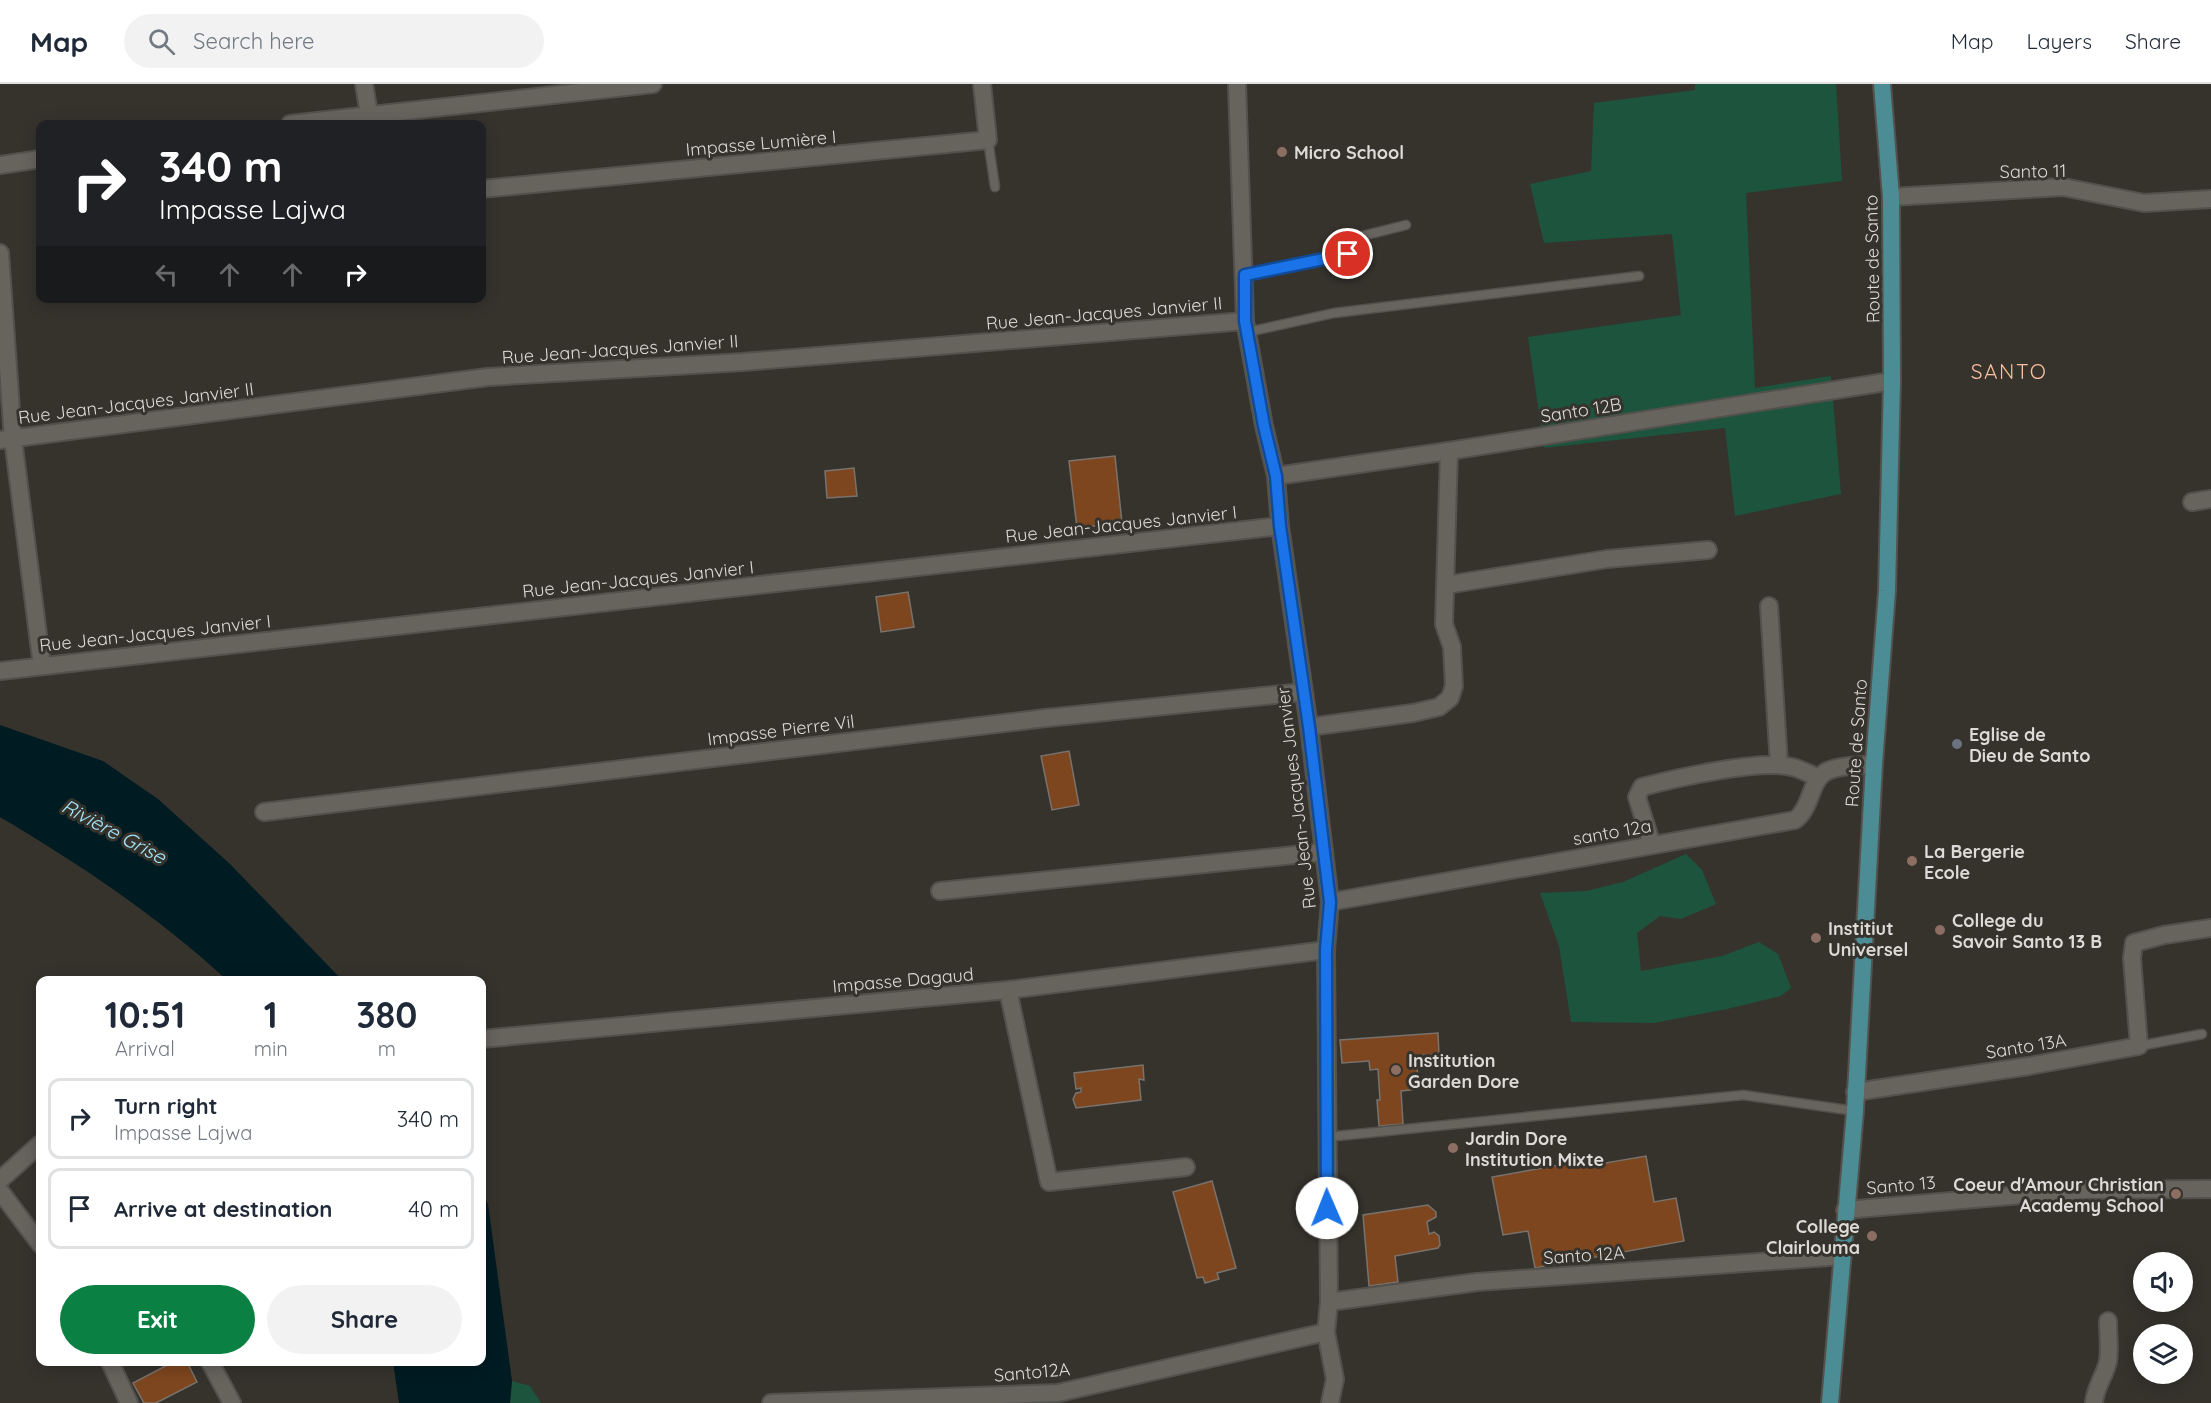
<!DOCTYPE html>
<meta charset="utf-8">
<style>
:root{--surface:#fff;--page:#f2f2f3;--text:#1f2937;--muted:#747a83;--line:#e0e1e3;--accent:#0b8043}
body{margin:0;font-family:Quicksand,sans-serif;background:var(--page);color:var(--text);height:100vh;display:flex;flex-direction:column;font-size:22px;white-space:nowrap}
*{box-sizing:border-box;margin:0}
p{font-size:20px;color:var(--muted)}
.icon{flex:none;width:33px;height:33px;fill:none;stroke:currentColor;stroke-width:2;stroke-linecap:round;stroke-linejoin:round}
.map{position:relative;flex:1;overflow:hidden}
.panel{position:absolute;left:36px;top:892px;width:450px;height:390px;display:flex;flex-direction:column;background:var(--surface);border-radius:12px;box-shadow:0 3px 15px #0003}
.panel>*{flex:none}
.top-card{position:absolute;left:36px;top:36px;width:450px;height:183px;border-radius:12px;box-shadow:0 3px 15px #0003;background:#202124;color:#fff;overflow:hidden}
.buttons{position:absolute;left:2133px;top:1168px;display:grid;gap:12px}
.buttons a{display:grid;place-items:center;width:60px;height:60px;border-radius:50%;background:var(--surface);box-shadow:0 3px 15px #0003;font-size:30px}
.pin{position:absolute;display:grid;place-items:center;width:51px;height:51px;color:#fff;margin:-26px;border:3px solid #fff;border-radius:50%;box-shadow:0 2px 6px #0007}
.me{position:absolute;width:66px;margin:-33px;rotate:359deg;stroke-linejoin:round;filter:drop-shadow(0 0 4px #0008)}
.turn{display:flex;align-items:center;gap:21px;height:126px;padding:0 24px;font-size:27px}
.turn .icon{width:78px;height:78px;stroke-width:2.5}
.turn b{display:block;font-size:42px;line-height:51px}
.lanes{display:flex;align-items:center;height:57px;padding:0 24px;background:#0003;justify-content:center;gap:30px;direction:ltr}
.lanes .off{opacity:.35}
.eta{display:flex;justify-content:space-evenly;align-items:center;height:102px;text-align:center}
.eta b{font-size:36px;font-weight:700;line-height:42px}
.action{display:flex;gap:12px;margin-top:auto;padding:12px 24px}
.action a{flex:1;height:69px;border-radius:36px;background:var(--accent);color:#fff;font-size:24px;font-weight:700;line-height:69px;text-align:center}
.action a+a{background:var(--page);color:var(--text)}
ul{padding:0;list-style:none}
li{display:flex;align-items:center;gap:18px;height:81px;margin:0 12px 9px;padding:0 12px;border:3px solid var(--line);border-radius:12px}
li div{flex:1}
li b{display:block;font-size:22px}
li em{font-style:normal}
header{display:flex;align-items:center;gap:36px;box-sizing:border-box;height:84px;padding:0 30px;background:var(--surface);border-bottom:2px solid var(--line)}
header strong{font-size:28px}
nav{display:flex;gap:33px;margin-inline-start:auto;font-size:21px}
.search{width:420px;height:54px;background:var(--page);display:flex;align-items:center;gap:15px;box-sizing:border-box;padding:0 21px;border-radius:33px;color:var(--muted);font-size:22px}
.map>svg:first-child{display:block}
.green{fill:#1d543d}
.water{fill:#011b23}
.building{fill:#7d461e;stroke:#79726d;stroke-width:1.5}
.lines{fill:none;stroke-linecap:round;stroke-linejoin:round}
.service-casing{stroke:#53514c;stroke-width:11}
.minor-casing{stroke:#53514c;stroke-width:20}
.primary-casing{stroke:#53514c;stroke-width:20}
.service{stroke:#67635d;stroke-width:8}
.minor{stroke:#67635d;stroke-width:16}
.primary{stroke:#4c8d95;stroke-width:16}
.route-casing{stroke:#114b97;stroke-width:15}
.route{stroke:#1a73e8;stroke-width:10}
.education-dot{fill:#8d6e63;stroke:#36332d;stroke-width:2}
.worship-dot{fill:#6b7280;stroke:#36332d;stroke-width:2}
.labels{text-anchor:middle;dominant-baseline:central;stroke-width:6;stroke-linejoin:round;paint-order:stroke}
.street-label{font-size:18px;fill:#dddbd7;stroke:#36332d}
.poi-label{font-size:18px;font-weight:bold;fill:#dddbd7;stroke:#36332d;text-anchor:start}
.water-label{font-size:20px;font-style:italic;fill:#a4e6fc;stroke:#36332d}
.quarter-label{font-size:21px;letter-spacing:1.5px;fill:#f9bf9f;stroke:#36332d}
</style>
<header>
<strong>Map</strong>
<div class="search"><svg class="icon" aria-label="search" viewBox="0 0 24 24"><circle cx="10" cy="10" r="6"/><path d="M15 15l6 6"/></svg>Search here</div>
<nav><a>Map</a><a>Layers</a><a>Share</a></nav>
</header>
<div class="map">
<svg width="2211" height="1319" viewBox="0 0 2211 1319">
<rect width="100%" height="100%" fill="#36332d"/>
<g class="green">
<polygon points="1695,0 1836,0 1842,97 1746,109 1755,304 1831,292 1841,410 1735,432 1725,344 1544,364 1528,253 1681,231 1672,150 1544,159 1530,100 1591,87 1594,19 1695,6"/>
<polygon points="1686,770 1702,786 1716,820 1681,835 1660,832 1637,849 1641,887 1722,872 1759,858 1778,870 1791,904 1781,912 1727,925 1654,939 1571,938 1559,862 1540,809 1586,807 1623,798"/>
<polygon points="512,1297 530,1302 541,1319 510,1319"/>
</g>
<g class="water">
<path d="M0,641l103,36 55,38 72,65 113,117h-115c-69,-64 -147,-116 -228,-164z"/>
<polygon points="482,1109 488,1120 512,1297 510,1319 399,1319 393,1278 482,1278"/>
</g>
<g class="building">
<polygon points="1115,372 1122,439 1077,444 1069,377"/>
<polygon points="854,384 857,412 827,414 825,387"/>
<polygon points="908,508 914,543 881,548 876,513"/>
<polygon points="1069,667 1079,721 1052,726 1041,672"/>
<polygon points="1438,949 1439,970 1416,972 1419,1005 1401,1007 1403,1040 1379,1042 1377,1016 1380,1016 1378,985 1370,986 1369,977 1342,979 1340,956"/>
<polygon points="1143,981 1144,996 1139,995 1141,1016 1076,1024 1073,1015 1076,1009 1081,1008 1081,1004 1076,1005 1074,989"/>
<polygon points="1646,1072 1654,1118 1676,1114 1684,1157 1535,1184 1528,1147 1503,1151 1492,1093 1599,1074 1600,1080"/>
<polygon points="1212,1097 1236,1184 1217,1189 1219,1195 1205,1199 1203,1193 1197,1194 1173,1108"/>
<polygon points="1428,1121 1436,1128 1436,1133 1427,1138 1429,1150 1434,1148 1439,1152 1440,1161 1438,1164 1395,1172 1398,1198 1369,1202 1363,1131"/>
<polygon points="173,1278 187,1278 197,1298 156,1319 144,1319 133,1299"/>
</g>
<g class="lines">
<g class="service-casing">
<g id="service">
<polyline points="988,56 995,103"/>
<polyline points="1245,191 1348,170 1362,152 1406,141"/>
<polyline points="1248,248 1334,229 1639,192"/>
<polyline points="2139,962 2202,950"/>
<polyline points="1327,1053 1743,1011 1855,1027"/>
</g>
</g>
<g class="minor-casing">
<g id="minor">
<polyline points="364,0 369,30"/>
<polyline points="1237,0 1245,237 1264,342 1276,392 1280,442 1309,643 1330,818 1326,866 1329,1218 1326,1248 1335,1295 1330,1319"/>
<polyline points="290,40 653,0"/>
<polyline points="0,81 40,75"/>
<polyline points="482,105 988,56 982,0"/>
<polyline points="1891,113 2063,103 2144,119 2211,115"/>
<polyline points="0,169 13,355 42,582"/>
<polyline points="0,356 488,293 743,278 1245,237"/>
<polyline points="1276,392 1449,367 1892,297"/>
<polyline points="2192,418 2211,415"/>
<polyline points="1446,501 1607,475 1708,466"/>
<polyline points="1769,522 1779,681"/>
<polyline points="0,587 1280,442"/>
<polyline points="1309,643 1413,629 1439,623 1450,614 1454,602 1452,563 1444,540 1449,367"/>
<polyline points="264,728 1046,634 1303,608"/>
<path d="M1652,761l-15,-48 5,-10c34,-9 118,-28 150,-20 9,2 18,7 26,11"/>
<polyline points="940,807 1324,768"/>
<path d="M1330,818l465,-82c18,-13 14,-43 35,-50 13,-5 30,-4 44,-6"/>
<polyline points="1008,906 1049,1098 1186,1083"/>
<polyline points="482,955 1008,906 1326,866"/>
<polyline points="1855,1008 2029,982 2139,962 2132,874 2134,859 2164,851 2211,844"/>
<polyline points="0,1096 40,1060"/>
<polyline points="0,1107 40,1160"/>
<polyline points="1845,1126 2082,1106 2211,1105"/>
<polyline points="1329,1218 1477,1198 1843,1172"/>
<polyline points="110,1278 129,1319"/>
<polyline points="210,1278 232,1319"/>
<polyline points="771,1319 1058,1309 1326,1248"/>
<path d="M2094,1319c1,-16 11,-27 14,-42 2,-13 0,-27 0,-40"/>
</g>
</g>
<g class="primary-casing">
<polyline id="primary" points="1830,1319 1855,1027 1874,680 1887,507 1892,297 1891,113 1882,0"/>
</g>
<use href="#service" class="service"/>
<use href="#minor" class="minor"/>
<use href="#primary" class="primary"/>
</g>
<g class="lines">
<g class="route-casing">
<polyline id="route" points="1327,1124 1326,866 1330,818 1309,643 1280,442 1276,392 1264,342 1245,237 1245,191 1348,170"/>
</g>
<use href="#route" class="route"/>
</g>
<g class="education-dot">
<circle cx="1282" cy="68" r="6"/>
<circle cx="1912" cy="777" r="6"/>
<circle cx="1940" cy="846" r="6"/>
<circle cx="1816" cy="854" r="6"/>
<circle cx="1396" cy="986" r="6"/>
<circle cx="1453" cy="1064" r="6"/>
<circle cx="2176" cy="1110" r="6"/>
<circle cx="1872" cy="1152" r="6"/>
</g>
<circle class="worship-dot" cx="1957" cy="660" r="6"/>
<g class="labels">
<g class="street-label">
<text transform="translate(761 59) rotate(-5)">Impasse Lumière I</text>
<text transform="translate(2033 87) rotate(-1)">Santo 11</text>
<text transform="translate(1872 175) rotate(-91)">Route de Santo</text>
<text transform="translate(1104 229) rotate(-5)">Rue Jean-Jacques Janvier II</text>
<text transform="translate(620 265) rotate(-4)">Rue Jean-Jacques Janvier II</text>
<text transform="translate(136 319) rotate(-7)">Rue Jean-Jacques Janvier II</text>
<text transform="translate(1581 326) rotate(-9)">Santo 12B</text>
<text transform="translate(1121 440) rotate(-6)">Rue Jean-Jacques Janvier I</text>
<text transform="translate(638 495) rotate(-6)">Rue Jean-Jacques Janvier I</text>
<text transform="translate(155 549) rotate(-6)">Rue Jean-Jacques Janvier I</text>
<text transform="translate(781 646) rotate(-7)">Impasse Pierre Vil</text>
<text transform="translate(1856 659) rotate(-86)">Route de Santo</text>
<text transform="translate(1296 714) rotate(-97)">Rue Jean-Jacques Janvier</text>
<text transform="translate(1612 748) rotate(-10)">santo 12a</text>
<text transform="translate(903 896) rotate(-5)">Impasse Dagaud</text>
<text transform="translate(2026 962) rotate(-9)">Santo 13A</text>
<text transform="translate(1901 1101) rotate(-5)">Santo 13</text>
<text transform="translate(1584 1171) rotate(-4)">Santo 12A</text>
<text transform="translate(1032 1288) rotate(-5)">Santo12A</text>
</g>
<g class="poi-label">
<text x="1294" y="68">Micro School</text>
<text x="1969" y="650">Eglise de<tspan x="1969" dy="21">Dieu de Santo</tspan></text>
<text x="1924" y="767">La Bergerie<tspan x="1924" dy="21">Ecole</tspan></text>
<text x="1952" y="836">College du<tspan x="1952" dy="21">Savoir Santo 13 B</tspan></text>
<text x="1828" y="844">Institiut<tspan x="1828" dy="21">Universel</tspan></text>
<text x="1408" y="976">Institution<tspan x="1408" dy="21">Garden Dore</tspan></text>
<text x="1465" y="1054">Jardin Dore<tspan x="1465" dy="21">Institution Mixte</tspan></text>
<text x="2164" y="1100" text-anchor="end">Coeur d'Amour Christian<tspan x="2164" dy="21">Academy School</tspan></text>
<text x="1860" y="1142" text-anchor="end">College<tspan x="1860" dy="21">Clairlouma</tspan></text>
</g>
<g class="water-label">
<text transform="translate(114 747) rotate(28)">Rivière Grise</text>
</g>
<g class="quarter-label">
<text x="2009" y="287">SANTO</text>
</g>
</g>
</svg>
<div class="buttons">
<a><svg class="icon" aria-label="sound" viewBox="0 0 24 24"><path d="M4 9h4l5-4v14l-5-4H4zM17 9q2 3 0 6"/></svg></a>
<a><svg class="icon" aria-label="layers" viewBox="0 0 24 24"><path d="M12 4l9 5-9 5-9-5zM3 14l9 5 9-5"/></svg></a>
</div>
<div class="pin" style="left:1348px;top:170px;background:#d93025"><svg class="icon" aria-label="arrive" viewBox="0 0 24 24"><path d="M6 21V4h12l-3 4 3 4H6"/></svg></div>
<svg class="me" style="left:1327px;top:1124px" viewBox="-20 -20 40 40"><circle r="19" fill="#fff"/><path d="M0-13L10 11 0 6-10 11z" fill="#1a73e8"/></svg>
<div class="top-card">
<div class="turn"><svg class="icon" aria-label="right" viewBox="0 0 24 24"><path d="M7 20v-9h11M14 6l5 5-5 5"/></svg><div><b>340 m</b>Impasse Lajwa</div></div>
<div class="lanes"><svg class="icon off" aria-label="left" viewBox="0 0 24 24"><path d="M17 20v-9H6M10 6l-5 5 5 5"/></svg><svg class="icon off" aria-label="ahead" viewBox="0 0 24 24"><path d="M12 20V5M6 11l6-6 6 6"/></svg><svg class="icon off" aria-label="ahead" viewBox="0 0 24 24"><path d="M12 20V5M6 11l6-6 6 6"/></svg><svg class="icon" aria-label="right" viewBox="0 0 24 24"><path d="M7 20v-9h11M14 6l5 5-5 5"/></svg></div>
</div>
<section class="panel">
<div class="eta">
<div><b>10:51</b><p>Arrival</p></div>
<div><b>1</b><p>min</p></div>
<div><b>380</b><p>m</p></div>
</div>
<ul>
<li><svg class="icon" aria-label="right" viewBox="0 0 24 24"><path d="M7 20v-9h11M14 6l5 5-5 5"/></svg><div><b>Turn right</b><p>Impasse Lajwa</p></div><em>340 m</em></li>
<li><svg class="icon" aria-label="arrive" viewBox="0 0 24 24"><path d="M6 21V4h12l-3 4 3 4H6"/></svg><div><b>Arrive at destination</b></div><em>40 m</em></li>
</ul>
<div class="action"><a>Exit</a><a>Share</a></div>
</section>
</div>
